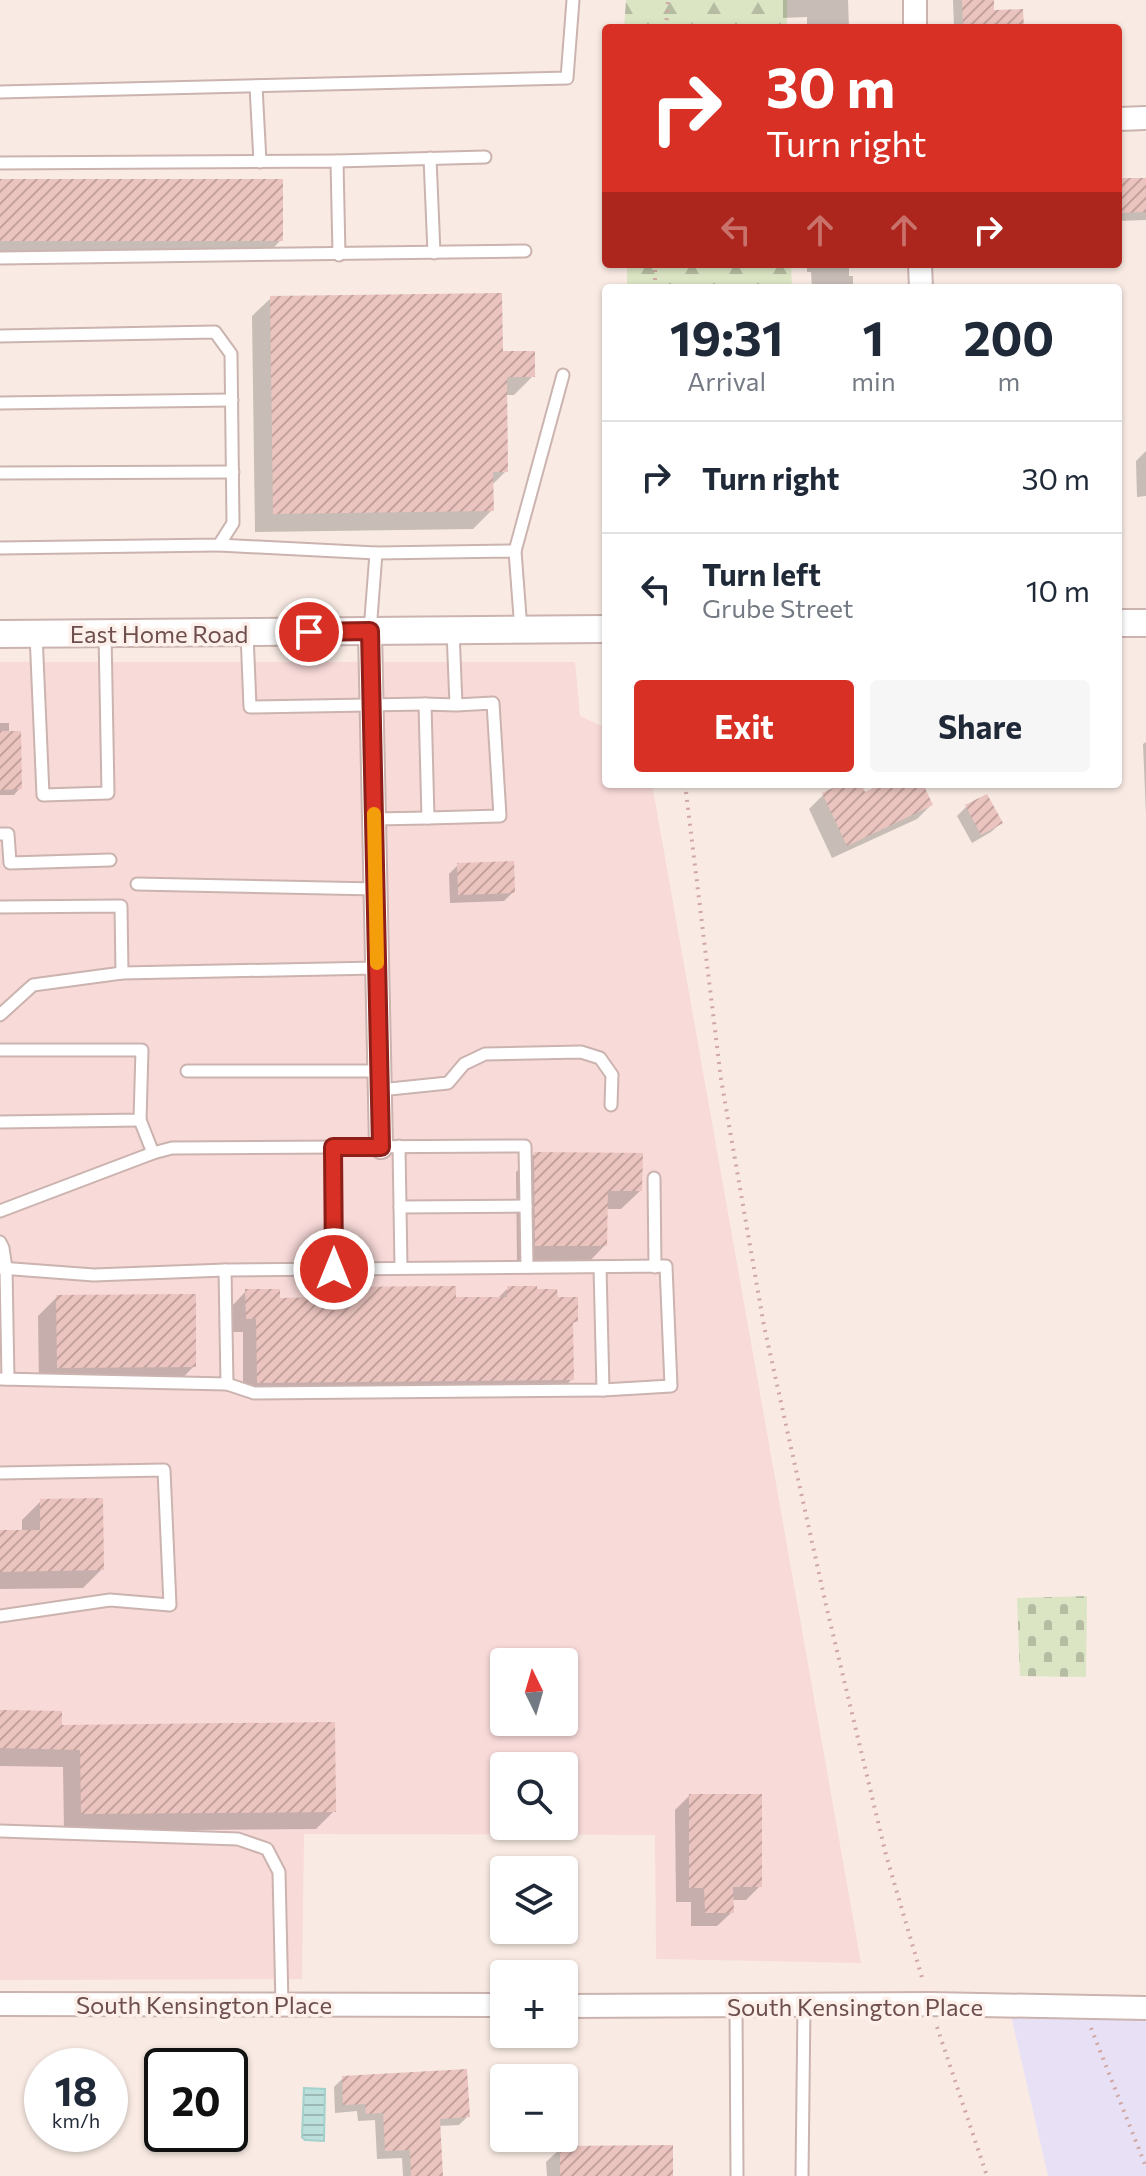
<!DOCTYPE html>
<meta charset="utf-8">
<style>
:root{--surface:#fff;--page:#f6f6f7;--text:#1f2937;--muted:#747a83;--line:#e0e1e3;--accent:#d93025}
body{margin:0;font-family:Commissioner,sans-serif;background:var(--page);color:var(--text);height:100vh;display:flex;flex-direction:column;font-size:30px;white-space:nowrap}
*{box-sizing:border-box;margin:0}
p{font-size:26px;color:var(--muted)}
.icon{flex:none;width:44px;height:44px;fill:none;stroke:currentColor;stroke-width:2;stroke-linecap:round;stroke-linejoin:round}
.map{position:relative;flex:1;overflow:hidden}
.sheet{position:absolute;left:602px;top:284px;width:520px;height:504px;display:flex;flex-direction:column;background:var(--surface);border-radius:8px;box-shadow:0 2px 6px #0004}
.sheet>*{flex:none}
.guide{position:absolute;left:602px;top:24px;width:520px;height:244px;border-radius:8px;box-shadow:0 2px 6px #0004;background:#d93025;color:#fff;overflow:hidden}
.needle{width:52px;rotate:355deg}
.tools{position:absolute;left:490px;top:1648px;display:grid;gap:16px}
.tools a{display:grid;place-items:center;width:88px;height:88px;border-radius:8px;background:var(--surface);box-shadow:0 2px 6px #0004;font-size:40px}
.speed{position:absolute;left:24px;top:2048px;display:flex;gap:16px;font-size:40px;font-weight:700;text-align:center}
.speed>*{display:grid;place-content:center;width:104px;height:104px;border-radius:50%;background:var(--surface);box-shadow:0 2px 6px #0004;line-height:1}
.speed small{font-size:20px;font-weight:400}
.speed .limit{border:4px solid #111;border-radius:12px;background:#fff;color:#111}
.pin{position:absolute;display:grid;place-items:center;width:68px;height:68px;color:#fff;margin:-34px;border:4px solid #fff;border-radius:50%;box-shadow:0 2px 8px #0007}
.me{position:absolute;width:88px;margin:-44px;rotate:0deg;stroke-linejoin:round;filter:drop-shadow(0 0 6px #0008)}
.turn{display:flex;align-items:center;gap:28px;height:168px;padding:0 32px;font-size:36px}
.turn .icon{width:104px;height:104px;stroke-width:2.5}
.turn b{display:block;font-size:56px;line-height:68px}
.lanes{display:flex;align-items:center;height:76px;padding:0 32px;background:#0003;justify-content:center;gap:40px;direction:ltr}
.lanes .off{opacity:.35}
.eta{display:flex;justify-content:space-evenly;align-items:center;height:136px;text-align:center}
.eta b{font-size:48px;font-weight:700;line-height:56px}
.cta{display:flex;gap:16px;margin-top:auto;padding:16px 32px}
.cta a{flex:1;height:92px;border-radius:8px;background:var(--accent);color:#fff;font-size:32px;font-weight:700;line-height:92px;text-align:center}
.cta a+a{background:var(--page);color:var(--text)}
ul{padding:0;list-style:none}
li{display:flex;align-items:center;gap:24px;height:112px;padding:0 32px;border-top:2px solid var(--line)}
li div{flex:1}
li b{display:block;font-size:30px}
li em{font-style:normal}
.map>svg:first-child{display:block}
.commercial{fill:#f8dad9;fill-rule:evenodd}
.education{fill:#e8e1f5}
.forest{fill:url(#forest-firs)}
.cemetery{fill:url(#cemetery-stones)}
.water{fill:url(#water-rules);stroke:#a3d1cb;stroke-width:2}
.shadow{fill:#0003}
.building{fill:url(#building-hatch)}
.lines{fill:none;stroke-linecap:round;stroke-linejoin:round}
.service-casing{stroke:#cbb3af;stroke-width:15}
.minor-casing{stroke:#cbb3af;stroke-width:26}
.tertiary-casing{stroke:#cbb3af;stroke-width:30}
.path{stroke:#d0a7a3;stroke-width:4;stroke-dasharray:2 6;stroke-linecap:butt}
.service{stroke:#fff;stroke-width:11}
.minor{stroke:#fff;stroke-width:22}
.tertiary{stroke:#fff;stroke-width:26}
.route-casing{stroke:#8d1f18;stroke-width:20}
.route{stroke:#d93025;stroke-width:14}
.slow{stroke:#f59e0b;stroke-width:14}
.labels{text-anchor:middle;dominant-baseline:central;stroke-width:7;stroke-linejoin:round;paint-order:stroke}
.street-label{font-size:24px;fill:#6e4f4d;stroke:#fdf0ea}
</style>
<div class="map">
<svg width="1146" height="2176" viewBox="0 0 1146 2176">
<defs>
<pattern id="forest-firs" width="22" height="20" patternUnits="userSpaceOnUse" patternTransform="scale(2)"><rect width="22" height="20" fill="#dbe5c4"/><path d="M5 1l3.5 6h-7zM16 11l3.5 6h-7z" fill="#b6bca1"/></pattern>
<pattern id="cemetery-stones" width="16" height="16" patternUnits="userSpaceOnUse" patternTransform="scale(2)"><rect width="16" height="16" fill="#dbe5c4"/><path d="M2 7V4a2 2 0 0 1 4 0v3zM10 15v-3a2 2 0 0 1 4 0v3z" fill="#b6bca1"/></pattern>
<pattern id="water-rules" width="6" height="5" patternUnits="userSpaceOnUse" patternTransform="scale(2)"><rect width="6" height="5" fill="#bbe0db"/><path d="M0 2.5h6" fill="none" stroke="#9cb8b4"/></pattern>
<pattern id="building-hatch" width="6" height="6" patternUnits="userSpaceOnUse" patternTransform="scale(2)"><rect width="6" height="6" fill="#ebc4bf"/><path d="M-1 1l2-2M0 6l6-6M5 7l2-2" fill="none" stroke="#c3a29d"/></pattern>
</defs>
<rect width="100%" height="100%" fill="#f9ebe4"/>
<path class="commercial" d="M0,662h575l5,54 26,12v56h46l209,1179 -205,-4 -1,-124 -351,-1 -2,145 -302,1zM504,1662h60v60h-60zM504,1766h60v60h-60z"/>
<polygon class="education" points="1009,2007 1146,2008 1146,2176 1048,2176"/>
<g class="forest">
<polygon points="626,0 787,0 787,28 624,28"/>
<polygon points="627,264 791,264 792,288 627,288"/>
</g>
<polygon class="cemetery" points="1087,1596 1086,1677 1020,1676 1017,1598"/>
<polygon class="water" points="304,2088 325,2089 324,2141 305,2140 302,2137"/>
<g class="shadow">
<polygon points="783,0 848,0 849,28 807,28 807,17 783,18"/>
<polygon points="953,0 992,0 992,12 1022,28 954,28"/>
<polygon points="1118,180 1146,180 1146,220 1118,221"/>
<polygon points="0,181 281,240 262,259 0,259"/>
<polygon points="807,264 849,264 849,276 853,276 853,288 812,288 811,272 807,272"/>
<polygon points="271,298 501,353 533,376 514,395 505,395 506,471 492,485 492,510 473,529 255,532 252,316"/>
<polygon points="1146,451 1146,496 1137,497 1136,461"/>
<polygon points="0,723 9,723 9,733 20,788 14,795 0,795"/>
<polygon points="1146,742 1146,815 1143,744"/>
<polygon points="847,784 859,784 864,795 887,784 921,784 931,805 917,819 832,858 809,809 823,795"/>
<polygon points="986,796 1001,823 991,832 972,843 957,816 966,807"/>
<polygon points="458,865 513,892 504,901 450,903 449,874"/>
<polygon points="534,1154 640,1191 621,1209 606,1209 605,1245 587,1264 517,1264 516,1172"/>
<polygon points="508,1288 535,1291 556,1299 576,1321 571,1325 572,1379 558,1393 243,1397 243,1332 233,1332 232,1306 246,1291 278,1300 316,1299 325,1289 454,1299 497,1299"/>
<polygon points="57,1297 194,1366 176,1385 39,1386 38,1316"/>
<polygon points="41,1501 102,1569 83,1588 0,1589 0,1532 22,1532 22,1520"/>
<polygon points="0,1712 60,1727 334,1811 316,1829 64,1831 63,1767 0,1766"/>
<polygon points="689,1796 760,1886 746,1900 732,1900 732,1912 717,1926 691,1926 691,1902 676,1902 675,1810"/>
<polygon points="343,2078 468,2116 459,2125 438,2126 441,2176 403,2176 402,2158 377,2159 375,2120 358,2121 357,2111 335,2113 334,2087"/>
<polygon points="561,2148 671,2176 547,2176 546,2162"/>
</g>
<g class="building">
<polygon points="962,0 994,0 994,10 1023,9 1024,28 963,28"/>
<polygon points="1118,178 1146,178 1146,212 1118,213"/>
<rect x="0" y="179" width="283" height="62"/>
<polygon points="502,293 503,351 535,351 535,377 507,377 508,472 493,472 494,511 273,514 270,296"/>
<polygon points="0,731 21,731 22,789 0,790"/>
<polygon points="842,784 861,784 865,792 882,784 923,784 933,805 847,846 822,793"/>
<polygon points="987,794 1003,823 981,835 965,805"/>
<polygon points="514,861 515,893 458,895 457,863"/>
<polygon points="534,1152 643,1153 642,1191 608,1191 607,1246 535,1246"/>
<polygon points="456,1286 456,1297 507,1297 507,1286 537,1286 537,1289 557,1289 558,1297 578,1297 578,1322 573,1322 574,1380 257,1383 256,1319 246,1319 245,1289 280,1289 280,1298 325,1297 325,1287"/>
<polygon points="196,1294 196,1367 57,1368 56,1295"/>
<polygon points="103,1498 104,1570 0,1572 0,1530 40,1530 40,1499"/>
<polygon points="0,1710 62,1711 62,1725 335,1722 336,1812 81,1814 80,1750 0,1748"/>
<polygon points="689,1794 762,1794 762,1887 733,1887 734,1913 705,1913 704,1888 689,1888"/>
<polygon points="467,2069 470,2117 440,2119 443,2176 411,2176 410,2150 385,2151 383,2113 366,2114 365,2104 343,2105 342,2076"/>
<polygon points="673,2145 673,2176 560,2176 560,2146"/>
</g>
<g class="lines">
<g class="service-casing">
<g id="service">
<polyline points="256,86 260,162"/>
<polyline points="0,92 567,78 573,0"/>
<polyline points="430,158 434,253"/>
<polyline points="337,161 485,157"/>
<polyline points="0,163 337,161 339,255"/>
<polyline points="0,258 525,251"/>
<polyline points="0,336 215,332 231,354 233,523 219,545 0,548"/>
<polyline points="0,403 232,400"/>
<polyline points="0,473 233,472"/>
<polyline points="219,545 376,553 370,631"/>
<polyline points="515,551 563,375"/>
<polyline points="376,553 515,551 521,630"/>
<polyline points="453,631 456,705 493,703 500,816 428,818 425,704 456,705"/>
<polyline points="247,633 250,707 425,704"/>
<polyline points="36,634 43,795 108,793 105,633"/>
<polyline points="374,819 428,818"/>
<polyline points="0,834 8,834 10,863 110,860"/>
<polyline points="137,884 376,889"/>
<polyline points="0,907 121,906 122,973"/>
<polyline points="0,1015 33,985 122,973 377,968"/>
<polyline points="0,1050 142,1050 140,1120 0,1122"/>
<polyline points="187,1071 379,1071"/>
<polyline points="380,1090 448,1083 464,1064 485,1054 581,1052 600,1058 612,1075 611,1105"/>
<polyline points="140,1120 153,1153"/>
<polyline points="399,1146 401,1268"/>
<polyline points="333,1147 334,1269"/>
<polyline points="654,1178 655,1267"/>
<polyline points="400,1207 526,1206"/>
<polyline points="0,1211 153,1153 172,1148 525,1146 527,1267"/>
<polyline points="0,1242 3,1248 6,1268 8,1379"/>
<polyline points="600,1267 603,1390"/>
<polyline points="0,1268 94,1275 225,1270 666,1266 671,1386 603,1390 254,1393 227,1384 0,1379"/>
<polyline points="225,1270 227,1384"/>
<polyline points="0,1473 164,1470 170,1605 110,1600 0,1616"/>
<polyline points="0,1831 238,1839 267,1849 279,1872 282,2005"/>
<polyline points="736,2006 737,2176"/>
<polyline points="802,2176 804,2006"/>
</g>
</g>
<g class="minor-casing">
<g id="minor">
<polyline points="915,0 915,28"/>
<polyline points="1118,119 1146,118"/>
<polyline points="920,264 921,288"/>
<polyline points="370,631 381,1147"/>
<polyline points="0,2004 504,2005"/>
<polyline points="564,2006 930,2004 1146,2008"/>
</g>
</g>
<g class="tertiary-casing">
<g id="tertiary">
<polyline points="1118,623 1146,623"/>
<polyline points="0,634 606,629"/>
</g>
</g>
<g class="path">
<polyline points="666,28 668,0"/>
<polyline points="655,288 655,264"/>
<polyline points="685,784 721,1079 764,1326 826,1605 886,1855 923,1981"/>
<polyline points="937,2027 987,2176"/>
<polyline points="1091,2028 1146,2167"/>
</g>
<use href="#service" class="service"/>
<use href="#minor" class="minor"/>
<use href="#tertiary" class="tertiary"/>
</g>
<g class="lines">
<g class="route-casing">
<polyline id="route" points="309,632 370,631 381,1147 333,1147 334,1269"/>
</g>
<use href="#route" class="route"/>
<polyline class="slow" points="374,814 377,963"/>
</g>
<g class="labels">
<g class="street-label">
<text x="159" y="633">East Home Road</text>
<text x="204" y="2004">South Kensington Place</text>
<text x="855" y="2006">South Kensington Place</text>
</g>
</g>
</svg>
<div class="tools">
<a><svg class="needle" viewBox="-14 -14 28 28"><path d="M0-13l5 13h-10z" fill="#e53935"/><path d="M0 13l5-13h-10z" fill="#747a83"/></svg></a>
<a><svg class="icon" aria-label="search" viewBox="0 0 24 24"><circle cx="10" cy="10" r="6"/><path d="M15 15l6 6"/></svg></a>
<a><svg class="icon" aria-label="layers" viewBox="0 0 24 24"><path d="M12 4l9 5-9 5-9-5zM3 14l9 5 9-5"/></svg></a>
<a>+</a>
<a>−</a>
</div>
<div class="speed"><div>18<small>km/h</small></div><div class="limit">20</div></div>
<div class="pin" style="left:309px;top:632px;background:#d93025"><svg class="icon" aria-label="arrive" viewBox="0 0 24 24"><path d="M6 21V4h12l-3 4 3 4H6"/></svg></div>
<svg class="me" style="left:334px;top:1269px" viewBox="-20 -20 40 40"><circle r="17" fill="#d93025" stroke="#fff" stroke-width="3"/><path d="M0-11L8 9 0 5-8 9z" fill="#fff"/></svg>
<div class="guide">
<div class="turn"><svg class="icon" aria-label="right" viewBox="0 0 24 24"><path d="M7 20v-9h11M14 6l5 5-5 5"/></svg><div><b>30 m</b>Turn right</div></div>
<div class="lanes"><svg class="icon off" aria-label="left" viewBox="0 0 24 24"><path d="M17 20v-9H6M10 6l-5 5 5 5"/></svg><svg class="icon off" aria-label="ahead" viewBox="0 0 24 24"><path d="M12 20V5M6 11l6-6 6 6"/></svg><svg class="icon off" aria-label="ahead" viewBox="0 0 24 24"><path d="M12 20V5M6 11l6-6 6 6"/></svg><svg class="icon" aria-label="right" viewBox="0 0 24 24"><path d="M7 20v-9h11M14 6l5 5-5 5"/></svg></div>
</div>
<section class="sheet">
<div class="eta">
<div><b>19:31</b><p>Arrival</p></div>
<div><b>1</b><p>min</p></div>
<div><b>200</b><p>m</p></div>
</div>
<ul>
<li><svg class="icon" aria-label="right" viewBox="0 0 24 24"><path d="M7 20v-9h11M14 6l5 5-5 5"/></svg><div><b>Turn right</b></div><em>30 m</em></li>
<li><svg class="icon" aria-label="left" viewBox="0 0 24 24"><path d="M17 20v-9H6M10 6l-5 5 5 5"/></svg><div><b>Turn left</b><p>Grube Street</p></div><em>10 m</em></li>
</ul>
<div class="cta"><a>Exit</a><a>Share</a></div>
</section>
</div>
